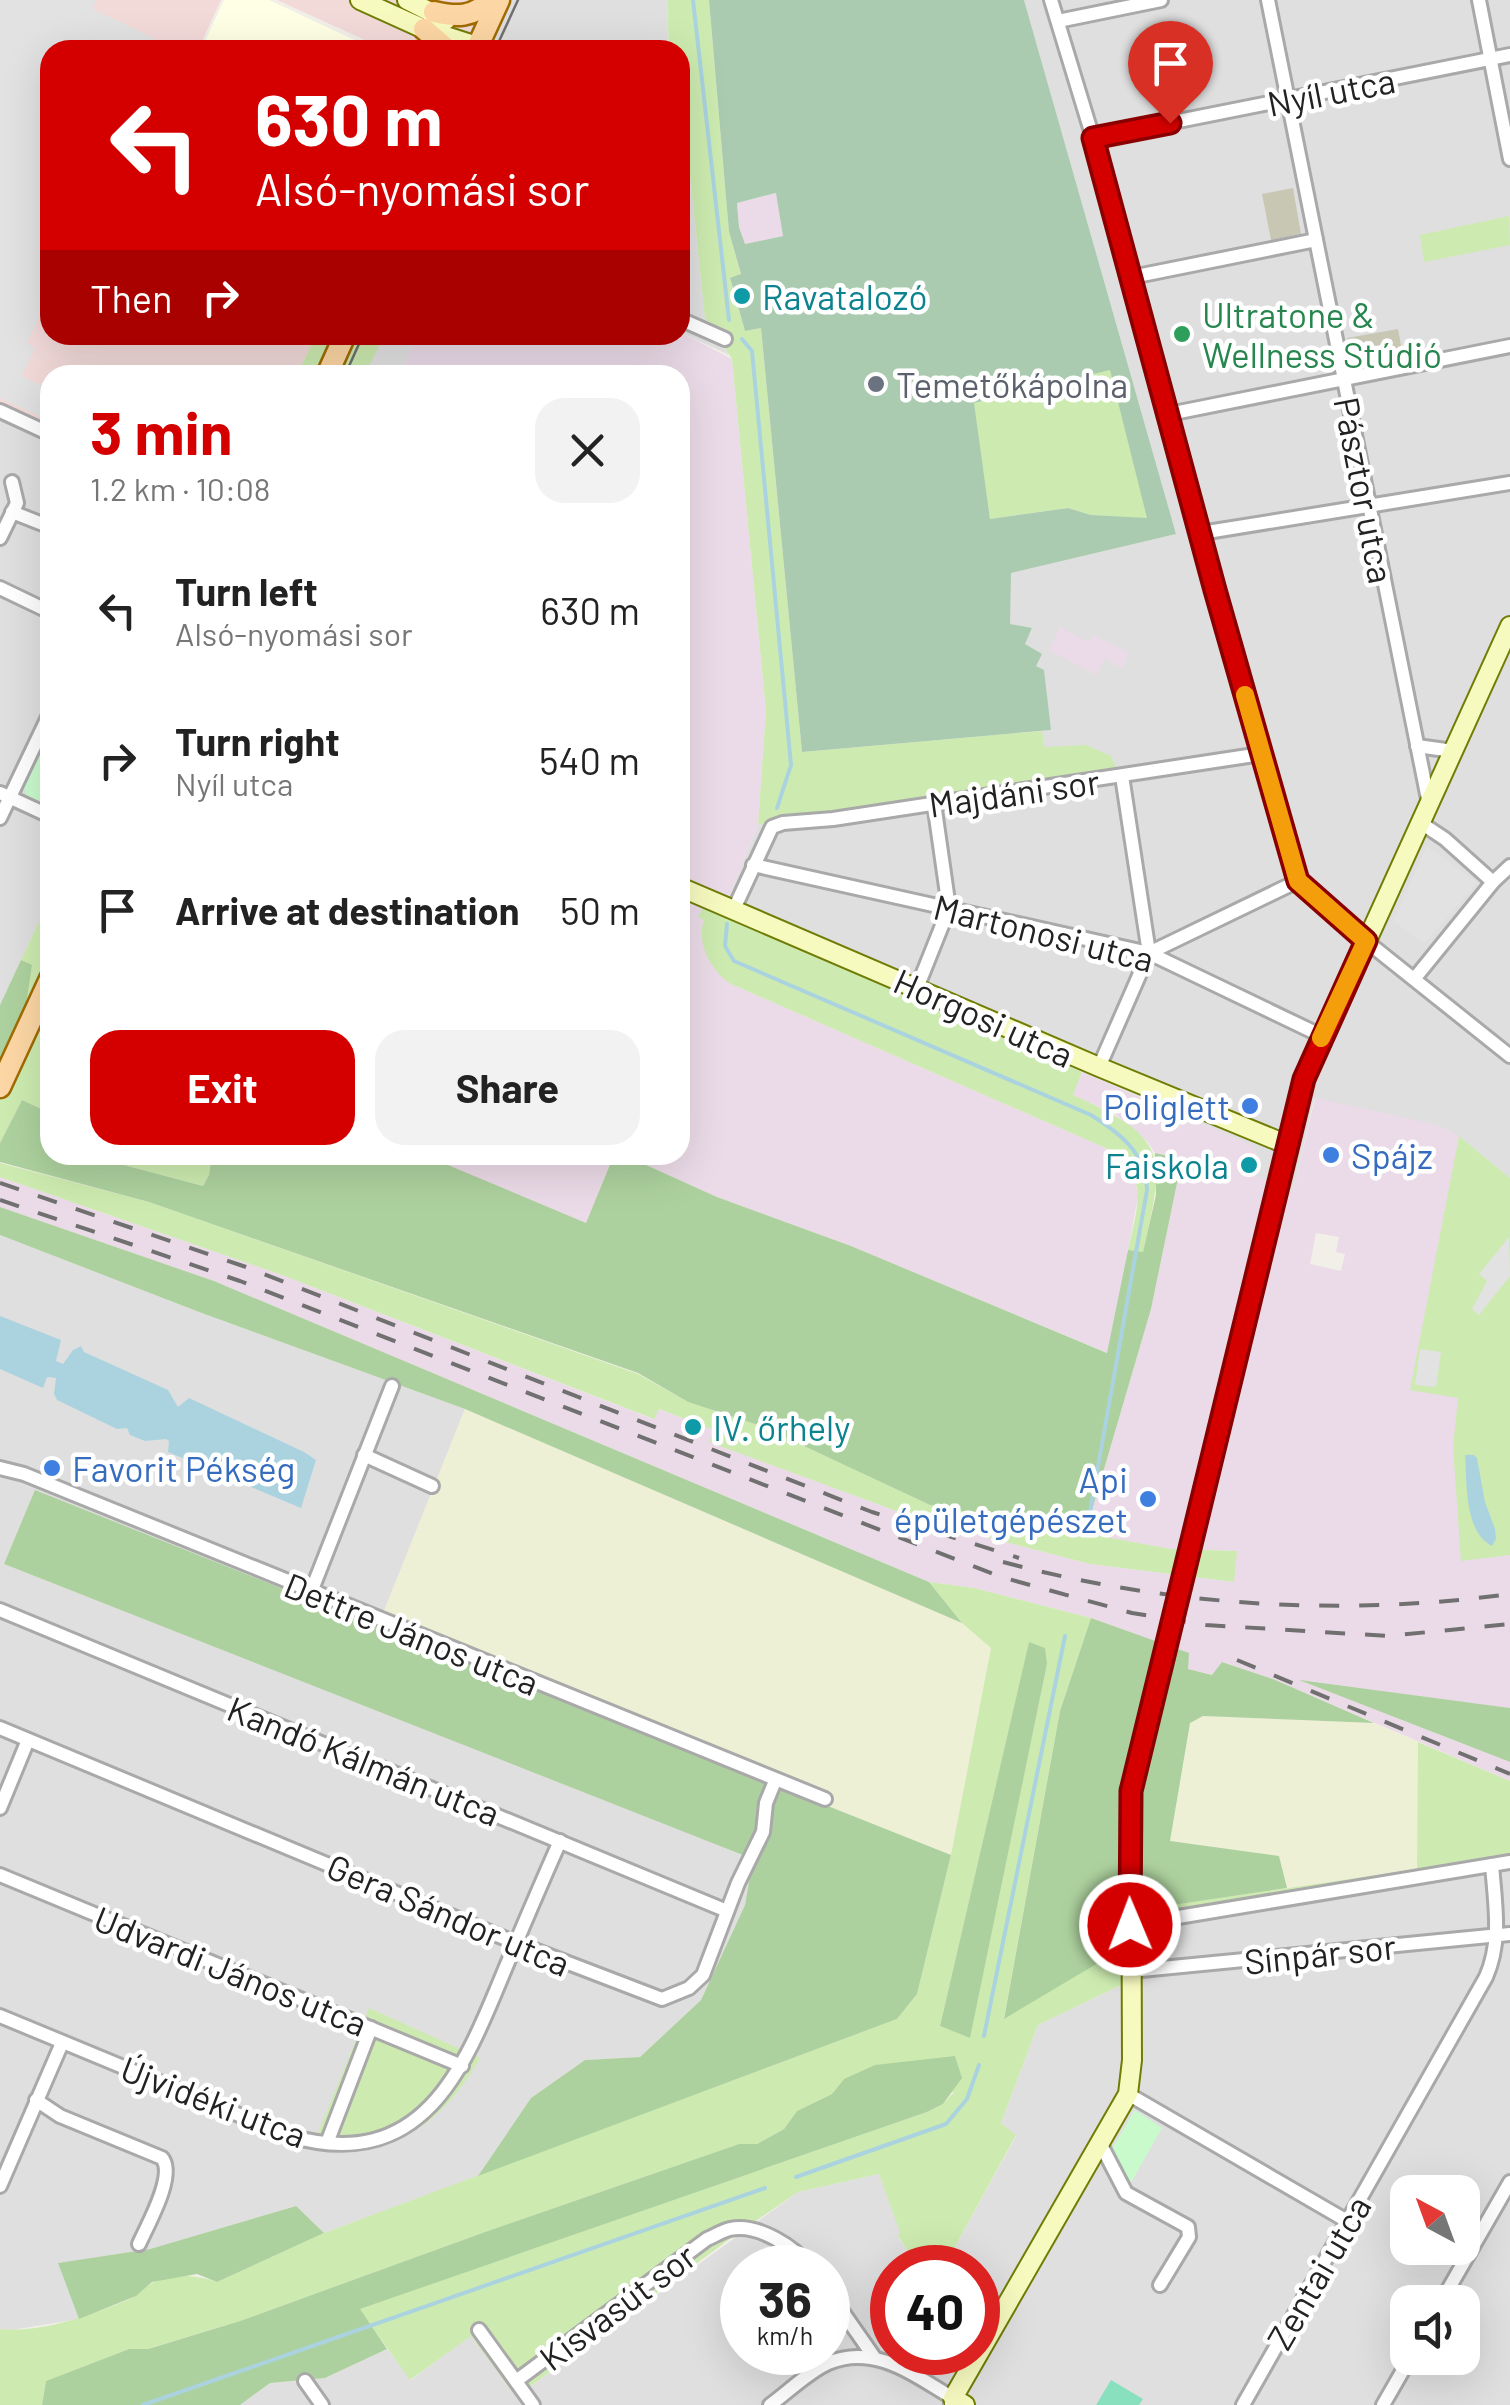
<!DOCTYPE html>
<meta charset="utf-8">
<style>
:root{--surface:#fff;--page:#f2f2f2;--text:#222;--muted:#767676;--accent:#d40000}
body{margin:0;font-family:Barlow,sans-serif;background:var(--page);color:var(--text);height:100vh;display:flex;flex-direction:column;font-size:38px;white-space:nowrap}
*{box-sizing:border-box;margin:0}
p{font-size:32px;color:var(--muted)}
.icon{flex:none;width:55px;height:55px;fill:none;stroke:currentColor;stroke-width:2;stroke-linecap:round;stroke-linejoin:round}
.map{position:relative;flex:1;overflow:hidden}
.details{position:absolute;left:40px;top:365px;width:650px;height:800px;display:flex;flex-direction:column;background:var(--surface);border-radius:30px;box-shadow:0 10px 40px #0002}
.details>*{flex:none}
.guide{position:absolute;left:40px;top:40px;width:650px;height:305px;border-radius:30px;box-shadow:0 10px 40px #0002;background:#d40000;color:#fff;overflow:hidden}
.needle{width:65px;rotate:319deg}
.fabs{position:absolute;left:1390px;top:2175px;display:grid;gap:20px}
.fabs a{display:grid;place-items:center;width:90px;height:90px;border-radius:20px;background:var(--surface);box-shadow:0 10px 40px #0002;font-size:50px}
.speed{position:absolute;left:720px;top:2245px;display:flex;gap:20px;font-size:50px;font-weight:700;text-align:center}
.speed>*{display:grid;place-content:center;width:130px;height:130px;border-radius:50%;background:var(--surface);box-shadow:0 10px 40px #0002;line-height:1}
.speed small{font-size:25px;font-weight:400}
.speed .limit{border:15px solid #d22;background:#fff;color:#111}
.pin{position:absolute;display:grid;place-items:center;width:85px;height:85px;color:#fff;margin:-102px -42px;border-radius:50% 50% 50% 0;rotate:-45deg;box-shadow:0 0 10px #0007}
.pin .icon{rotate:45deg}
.me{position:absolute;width:110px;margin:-55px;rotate:359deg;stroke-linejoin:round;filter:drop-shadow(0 0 8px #0008)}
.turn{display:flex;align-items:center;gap:35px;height:210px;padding:0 50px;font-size:45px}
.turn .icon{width:130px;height:130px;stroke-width:2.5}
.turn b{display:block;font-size:70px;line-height:85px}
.then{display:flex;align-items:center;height:95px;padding:0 50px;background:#0003;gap:20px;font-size:38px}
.round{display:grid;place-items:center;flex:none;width:105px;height:105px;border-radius:30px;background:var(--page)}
.head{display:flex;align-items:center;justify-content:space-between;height:170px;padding:0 50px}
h1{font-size:60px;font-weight:700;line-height:75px;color:var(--accent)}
.cta{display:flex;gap:20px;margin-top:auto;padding:20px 50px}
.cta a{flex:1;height:115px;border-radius:30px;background:var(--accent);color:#fff;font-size:40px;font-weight:700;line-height:115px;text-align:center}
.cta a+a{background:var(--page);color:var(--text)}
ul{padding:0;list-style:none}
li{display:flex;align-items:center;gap:30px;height:150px;padding:0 50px}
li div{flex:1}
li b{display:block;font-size:38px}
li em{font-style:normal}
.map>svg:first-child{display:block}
.residential{fill:#e0dfdf;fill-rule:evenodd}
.commercial{fill:#f2dad9}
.industrial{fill:#ebdbe8;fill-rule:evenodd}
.education{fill:#ffffe5}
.construction{fill:#c7c7b4}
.farmland{fill:#eef0d5}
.grass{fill:#cdebb0;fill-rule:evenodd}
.forest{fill:#add19e}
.cemetery{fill:#aacbaf;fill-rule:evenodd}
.park{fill:#c8facc}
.pitch{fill:#88e0be}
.parking{fill:#e2e2e2}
.water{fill:#aad3df}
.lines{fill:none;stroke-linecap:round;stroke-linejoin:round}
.stream{stroke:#aad3df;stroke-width:4}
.street-casing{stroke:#a9a9a9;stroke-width:18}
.secondary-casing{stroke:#707d05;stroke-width:22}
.primary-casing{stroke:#a06b00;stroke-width:25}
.street{stroke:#fff;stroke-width:12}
.secondary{stroke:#f7fabf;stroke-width:18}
.primary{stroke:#fcd6a4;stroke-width:20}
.tram{stroke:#707070;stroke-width:2.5}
.rail{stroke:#707070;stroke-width:4;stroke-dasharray:20 20;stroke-linecap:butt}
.route-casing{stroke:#8a0000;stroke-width:25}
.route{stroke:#d40000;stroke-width:18}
.slow{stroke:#f59e0b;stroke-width:18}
.culture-dot{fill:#0f9aa8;stroke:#fff;stroke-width:4}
.leisure-dot{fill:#2e9e5b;stroke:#fff;stroke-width:4}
.worship-dot{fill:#6b7280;stroke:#fff;stroke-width:4}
.shop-dot{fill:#3f7fe0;stroke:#fff;stroke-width:4}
.labels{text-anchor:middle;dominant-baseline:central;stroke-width:9;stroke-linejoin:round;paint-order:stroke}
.street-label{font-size:35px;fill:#222;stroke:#fff}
.culture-label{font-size:35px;fill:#0d838f;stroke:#fff;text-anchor:start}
.leisure-label{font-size:35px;fill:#27864d;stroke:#fff;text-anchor:start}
.worship-label{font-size:35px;fill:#5b616d;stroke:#fff;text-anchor:start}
.shop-label{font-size:35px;fill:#366cbe;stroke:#fff;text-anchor:end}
</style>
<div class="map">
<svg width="1510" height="2405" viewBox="0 0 1510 2405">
<rect width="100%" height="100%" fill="#f2efe9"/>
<g class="residential">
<polygon points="484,0 667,0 669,50 461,50"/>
<polygon points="1024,0 1510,0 1510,1178 1459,1136 1314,1099 1293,1192 1248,1173 1256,1153 1252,1146 722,913 758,825 787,815 815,816 1043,748 1042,731 1050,730 1036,666 1024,644 1032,629 1010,624 1010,573 1176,534"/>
<polygon points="680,81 705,318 729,355 680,332"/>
<polygon points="0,403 50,425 50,898 0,1005"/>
<polygon points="0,1235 199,1312 465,1409 378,1626 36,1491 4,1564 754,1859 745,1905 701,2000 640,2057 585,2060 531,2098 478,2176 324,2233 295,2206 150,2249 59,2263 79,2319 12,2330 0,2329"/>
<path d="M1510,1869v536h-1270l30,-22 55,-5 62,-29 24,31 60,-45 45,62 282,-205 81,-18 22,58 -3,5 21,30 -27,1v84h86v-84l-34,-1 72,-131 -15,-13 37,-98 102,-49v-44zM1408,2192h54v56h-54zM742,2268h86v84h-86zM1408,2302h54v56h-54z"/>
</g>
<g class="commercial">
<polygon points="0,0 221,0 198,50 50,50 50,335 316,335 297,375 50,375 50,425 0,403"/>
<polygon points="277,0 484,0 461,50 387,50"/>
</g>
<g class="industrial">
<polygon points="777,193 783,236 745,244 739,227 737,203"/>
<polygon points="680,332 732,359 766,711 758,825 722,913 699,918 704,919 702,930 731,984 1117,1153 1133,1169 1138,1197 1108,1353 851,1246 717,1197 624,1155 680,1155 680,375 398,375 417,335 680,335"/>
<polygon points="1060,627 1088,642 1093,635 1129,653 1122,668 1105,659 1096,675 1049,650"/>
<path d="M1082,1072l171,74 3,7 -7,20 44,19 22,-94 123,27 21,11 51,42v530l-206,-26 206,80v19l-237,-102 -50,-17 -10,13 -25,-6v-16l-97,-35 -117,-30 -45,-6 -715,-301 -214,-74v-30l282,98 371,144 5,-10 57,21 -5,12 208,77 172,45 143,18 3,-31 -65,-2 -86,-15 66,-225 31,-150 -27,-6 -8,-12 -34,-28 -41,-18zM1316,1233l23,4 -3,15 9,2 -4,17 -31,-7z"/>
<polygon points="424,1155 614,1155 586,1224"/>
</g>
<polygon class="education" points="224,0 269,0 376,50 201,50"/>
<g class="construction">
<polygon points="1293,188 1301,234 1271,240 1262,194"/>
<polygon points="1398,329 1403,356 1352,365 1347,338"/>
</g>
<g class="farmland">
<polygon points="465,1409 962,1623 991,1647 951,1855 378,1626"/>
<polygon points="1203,1716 1374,1723 1418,1742 1417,1869 1287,1888 1279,1856 1170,1842 1190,1723"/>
</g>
<g class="grass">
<polygon points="667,0 709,0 729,232 741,275 730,279 745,331 761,328 802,752 1042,731 1044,747 1086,745 1111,756 1117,769 815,816 787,815 758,825 766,711 732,359 705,318 680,81 680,50 669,50"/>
<polygon points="1509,216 1510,245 1424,262 1420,235"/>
<polygon points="316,335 417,335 398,375 297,375"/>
<polygon points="1110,369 1148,519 1091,515 1068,508 990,519 973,403"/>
<polygon points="50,898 50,1113 22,1100 0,1143 0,1069 32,966 21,960"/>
<path d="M704,906l378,166 -9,23c97,44 92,58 70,158l-15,-3c8,-39 21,-66 -11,-97l-386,-169c-21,-14 -35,-42 -27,-64l-6,-3z"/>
<polygon points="1459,1136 1510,1178 1510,1555 1461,1561 1453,1447 1458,1398 1410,1390"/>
<polygon points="86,1155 212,1155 209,1175 203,1186"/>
<polygon points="0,1163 149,1202 638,1374 688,1402 761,1426 930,1505 1171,1549 1237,1551 1234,1582 1090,1564 918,1519 709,1442 714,1430 659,1409 654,1419 282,1275 0,1177"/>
<path d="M929,1582l45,6 117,30 -31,93 -56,307 114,-105 299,-44 1,-127 92,39v88l-370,63v44l-102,49 -37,98 15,12 -72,132h-26l-20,-31 2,-4 -21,-58 -81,18 -67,46 -215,159 -45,-61 -61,44 -51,-71 568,-197 16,-8 11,-12 -110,-13 -12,15 -35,17 -13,18 -27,15h-18l-254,88 -245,89 -93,28h-18l-83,32 -4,24h-42v-76c44,4 90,-14 130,-30 8,-4 11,-9 19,-14 18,-13 49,-10 68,-3l107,-49 573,-214 20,-25 34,-139 40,-207 -29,-25zM1029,1643l18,21 -78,373 -29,-11z"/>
<path d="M369,2008l111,50c-42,72 -86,96 -169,92z"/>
</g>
<g class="forest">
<polygon points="21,960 32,965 24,1017 0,1069 0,1005"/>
<polygon points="22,1100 50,1113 46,1144 50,1146 50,1155 86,1155 203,1186 209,1175 212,1155 424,1155 586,1223 614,1155 624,1155 717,1197 851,1246 1107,1353 1128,1250 1143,1252 1156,1195 1155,1153 1182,1159 1151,1309 1085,1534 930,1505 761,1426 688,1402 638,1373 149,1202 0,1162 0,1143"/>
<polygon points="0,1207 214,1281 929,1582 962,1623 465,1409 199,1312 0,1235"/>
<polygon points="35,1490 951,1855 917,1994 897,2019 478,2176 531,2098 585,2060 640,2057 701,2000 745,1905 753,1859 4,1564"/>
<polygon points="1091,1618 1189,1653 1188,1669 1212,1675 1222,1662 1273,1679 1374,1723 1203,1716 1190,1723 1170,1841 1279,1856 1287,1888 1119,1913 1125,1947 1004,2019 1060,1711"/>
<polygon points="1029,1642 1045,1648 1047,1664 970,2038 940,2026"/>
<polygon points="1299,1680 1510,1708 1510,1762"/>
<polygon points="955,2056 962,2078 943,2104 927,2112 360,2309 387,2349 325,2378 270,2383 240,2405 42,2405 46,2381 129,2349 148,2349 240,2321 485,2232 739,2144 757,2144 784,2129 797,2111 832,2094 844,2079 875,2065"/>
<polygon points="296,2206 324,2233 217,2282 197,2274 152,2282 136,2296 79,2319 58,2263 150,2249"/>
</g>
<path class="cemetery" d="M709,0h315l152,534 -165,39 -1,51 22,4 -7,16 17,10 -6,12 8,4 7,60 -249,22 -41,-424 -16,3 -15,-53 11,-4 -12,-42zM776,193l7,43 -38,8 -6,-17 -2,-24zM1110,370l37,148 -56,-3 -23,-7 -78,11 -16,-116z"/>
<g class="park">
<polygon points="45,739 50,741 50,812 29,802 23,785"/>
<polygon points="1135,2110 1162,2128 1128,2188 1110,2152"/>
</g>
<polygon class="pitch" points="1111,2380 1143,2399 1139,2405 1096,2405"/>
<g class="parking">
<polygon points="0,0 96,0 93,9 154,38 149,50 50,50 50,294 27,343 35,348 22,376 50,390 50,421 0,398"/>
<polygon points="384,335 418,335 400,375 365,375"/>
<polygon points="1427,846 1478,883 1424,944 1393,921"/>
<polygon points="1509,1237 1510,1276 1479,1315 1472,1309 1487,1281 1479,1274"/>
<polygon points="1420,1349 1441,1352 1436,1387 1415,1385"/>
</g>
<g class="water">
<polygon points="0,1316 61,1340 56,1361 63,1364 73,1350 81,1346 84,1352 168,1390 178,1407 189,1398 304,1452 316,1460 301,1508 168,1452 169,1441 166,1439 145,1441 130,1435 127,1428 117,1429 57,1400 54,1394 56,1378 47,1377 43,1388 0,1369"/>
<path d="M1465,1455h9l3,3 8,44 10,27 1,10 -4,7c-28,-14 -25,-64 -27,-91z"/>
</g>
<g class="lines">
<g class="stream">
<polyline points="693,0 729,320"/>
<polyline points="742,339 752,351 791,765 777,808"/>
<path d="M727,924l-2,22 9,15 357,154c29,18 55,38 56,75l-59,333"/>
<polyline points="984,2036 1065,1636"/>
<polyline points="796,2177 946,2124 967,2099 979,2065"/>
<polyline points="143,2405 765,2188"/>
</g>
<g class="street-casing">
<g id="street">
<polyline points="1051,0 1093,138 1215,590 1298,881 1366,941 1510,1056"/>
<polyline points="1268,0 1429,804"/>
<polyline points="1479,0 1510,159"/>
<polyline points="1058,21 1161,0"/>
<polyline points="1093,138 1510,55"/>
<polyline points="1132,277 1316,240"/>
<polyline points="680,319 725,339"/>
<polyline points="0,411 50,434"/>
<polyline points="1169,414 1510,346"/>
<polyline points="12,512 50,527"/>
<polyline points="1201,533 1510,483"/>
<polyline points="0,538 17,503 12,482"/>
<polyline points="0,588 50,612"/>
<polyline points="1417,746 1453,751"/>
<polyline points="0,793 50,816"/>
<polyline points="0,818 50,713"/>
<polyline points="1421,823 1445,839 1493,882"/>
<polyline points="753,865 1149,953 1322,1036"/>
<polyline points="734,909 772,827 783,823 833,819 1261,754"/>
<polyline points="1149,953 1298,881"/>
<polyline points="1415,978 1493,882 1510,866"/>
<polyline points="917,988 949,908 934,803"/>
<polyline points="1099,1067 1149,953 1122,776"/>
<polyline points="364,1455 432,1486"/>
<polyline points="0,1468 24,1474 825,1799"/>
<polyline points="311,1592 392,1386"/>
<polyline points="0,1610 727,1911"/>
<polyline points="0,1728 516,1943 662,1999 689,1988 703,1975 738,1883 763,1832 766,1803 775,1781"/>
<polyline points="0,1808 28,1740"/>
<polyline points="0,1875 462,2066"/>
<polyline points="1130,1925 1510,1862"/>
<polyline points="1131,1971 1510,1934"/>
<path d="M0,2016l290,120c133,38 174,-67 215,-167 18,-43 36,-85 55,-128"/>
<polyline points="1128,2094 1347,2221"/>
<path d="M36,2100l24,16 102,42c14,17 -14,66 -23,86"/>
<polyline points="327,2143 371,2028"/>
<polyline points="1100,2143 1126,2193 1188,2227 1189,2237 1160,2285"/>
<polyline points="0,2186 62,2043"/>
<polyline points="828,2291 874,2357"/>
<polyline points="1441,2302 1510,2182"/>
<polyline points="479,2330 533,2405"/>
<polyline points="305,2381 322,2405"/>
<path d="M516,2381l191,-142c7,-3 15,-8 23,-10 28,-6 65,18 81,39"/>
<path d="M770,2405c18,-13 38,-33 58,-42 47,-20 87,13 125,35l-2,5"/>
<path d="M1243,2405l243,-428c16,-36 9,-73 6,-112"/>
<polyline points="1383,2405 1410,2358"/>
</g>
</g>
<g class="secondary-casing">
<g id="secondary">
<polyline points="360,0 424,29 477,46"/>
<polyline points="407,0 446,20"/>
<polyline points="680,887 1099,1067 1288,1145"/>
<polyline points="965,2405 953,2398 1128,2094 1132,2060 1131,1791 1304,1079 1510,626"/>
</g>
</g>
<g class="primary-casing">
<g id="primary">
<path d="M434,12c22,5 39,6 56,-12"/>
<polyline points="424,29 448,50"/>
<polyline points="476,50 499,0"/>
<polyline points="327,375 345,335"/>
<polyline points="0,1087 50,979"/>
</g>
</g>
<use href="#street" class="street"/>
<use href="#secondary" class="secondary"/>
<use href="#primary" class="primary"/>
<g class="tram">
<polyline points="495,50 518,0"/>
<polyline points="345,375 363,335"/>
</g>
<g class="rail">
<polyline points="0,1183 246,1267 872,1512 1019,1558"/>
<polyline points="0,1200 240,1281 1001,1577 1132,1613 1206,1625 1388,1636 1510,1624"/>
<path d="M1003,1562c165,44 338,55 507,32"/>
<polyline points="1237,1660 1510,1774"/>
</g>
</g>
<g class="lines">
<g class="route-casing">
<polyline id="route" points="1130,1925 1131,1791 1304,1079 1366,941 1298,881 1215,590 1093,138 1170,123"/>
</g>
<use href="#route" class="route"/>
<polyline class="slow" points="1245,695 1298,881 1366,941 1321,1038"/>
</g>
<g class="culture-dot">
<circle cx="742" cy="296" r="10"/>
<circle cx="1249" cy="1165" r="10"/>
<circle cx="693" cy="1427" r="10"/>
</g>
<circle class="leisure-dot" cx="1182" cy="334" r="10"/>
<circle class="worship-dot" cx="876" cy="384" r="10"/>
<g class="shop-dot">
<circle cx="1250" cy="1106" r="10"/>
<circle cx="1331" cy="1155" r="10"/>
<circle cx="52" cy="1468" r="10"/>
<circle cx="1148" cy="1499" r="10"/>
</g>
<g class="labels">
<g class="street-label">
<text transform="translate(1331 91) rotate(-11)">Nyíl utca</text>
<text transform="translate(1365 490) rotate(79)">Pásztor utca</text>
<text transform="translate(1014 792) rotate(-8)">Majdáni sor</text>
<text transform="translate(1044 932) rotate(14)">Martonosi utca</text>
<text transform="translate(984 1017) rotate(24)">Horgosi utca</text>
<text transform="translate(412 1633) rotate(22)">Dettre János utca</text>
<text transform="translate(364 1760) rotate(22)">Kandó Kálmán utca</text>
<text transform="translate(449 1914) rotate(23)">Gera Sándor utca</text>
<text transform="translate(1320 1953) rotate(-6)">Sínpár sor</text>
<text transform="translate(231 1970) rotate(22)">Udvardi János utca</text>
<text transform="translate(214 2101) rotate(21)">Újvidéki utca</text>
<text transform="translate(1318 2272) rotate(-60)">Zentai utca</text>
<text transform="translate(617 2306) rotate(-37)">Kisvasút sor</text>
</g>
<g class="culture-label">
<text x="762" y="296">Ravatalozó</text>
<text x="1229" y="1165" text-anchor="end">Faiskola</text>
<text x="713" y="1427">IV. őrhely</text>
</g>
<g class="leisure-label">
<text x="1202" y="314">Ultratone &amp;<tspan x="1202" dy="40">Wellness Stúdió</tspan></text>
</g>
<g class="worship-label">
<text x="896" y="384">Temetőkápolna</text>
</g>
<g class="shop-label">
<text x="1230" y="1106">Poliglett</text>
<text x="1351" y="1155" text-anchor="start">Spájz</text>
<text x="72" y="1468" text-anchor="start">Favorit Pékség</text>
<text x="1128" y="1479">Api<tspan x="1128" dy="40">épületgépészet</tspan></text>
</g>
</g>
</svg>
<div class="fabs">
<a><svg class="needle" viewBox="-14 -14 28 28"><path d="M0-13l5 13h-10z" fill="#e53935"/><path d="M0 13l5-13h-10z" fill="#767676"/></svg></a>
<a><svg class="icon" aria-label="sound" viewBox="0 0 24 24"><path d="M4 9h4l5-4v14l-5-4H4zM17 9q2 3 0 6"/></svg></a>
</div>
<div class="speed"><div>36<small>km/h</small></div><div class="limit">40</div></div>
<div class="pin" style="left:1170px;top:123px;background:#d93025"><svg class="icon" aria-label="arrive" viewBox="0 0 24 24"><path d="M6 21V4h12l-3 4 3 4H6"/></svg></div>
<svg class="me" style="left:1130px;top:1925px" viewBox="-20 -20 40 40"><circle r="17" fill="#d40000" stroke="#fff" stroke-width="3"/><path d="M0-11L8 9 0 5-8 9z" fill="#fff"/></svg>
<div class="guide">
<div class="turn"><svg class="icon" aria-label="left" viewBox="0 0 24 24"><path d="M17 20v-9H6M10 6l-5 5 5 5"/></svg><div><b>630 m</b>Alsó-nyomási sor</div></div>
<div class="then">Then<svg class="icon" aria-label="right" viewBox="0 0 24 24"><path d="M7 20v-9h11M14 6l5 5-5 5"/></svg></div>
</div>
<section class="details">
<div class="head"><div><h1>3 min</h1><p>1.2 km · 10:08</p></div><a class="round"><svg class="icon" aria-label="close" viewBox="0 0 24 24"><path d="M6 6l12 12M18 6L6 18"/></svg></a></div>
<ul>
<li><svg class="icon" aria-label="left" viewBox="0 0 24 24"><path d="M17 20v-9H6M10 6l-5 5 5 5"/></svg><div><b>Turn left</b><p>Alsó-nyomási sor</p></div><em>630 m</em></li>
<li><svg class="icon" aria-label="right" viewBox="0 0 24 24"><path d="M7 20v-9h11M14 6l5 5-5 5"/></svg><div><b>Turn right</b><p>Nyíl utca</p></div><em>540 m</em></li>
<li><svg class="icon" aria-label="arrive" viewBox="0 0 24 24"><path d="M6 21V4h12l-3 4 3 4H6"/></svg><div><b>Arrive at destination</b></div><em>50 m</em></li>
</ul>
<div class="cta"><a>Exit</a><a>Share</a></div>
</section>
</div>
